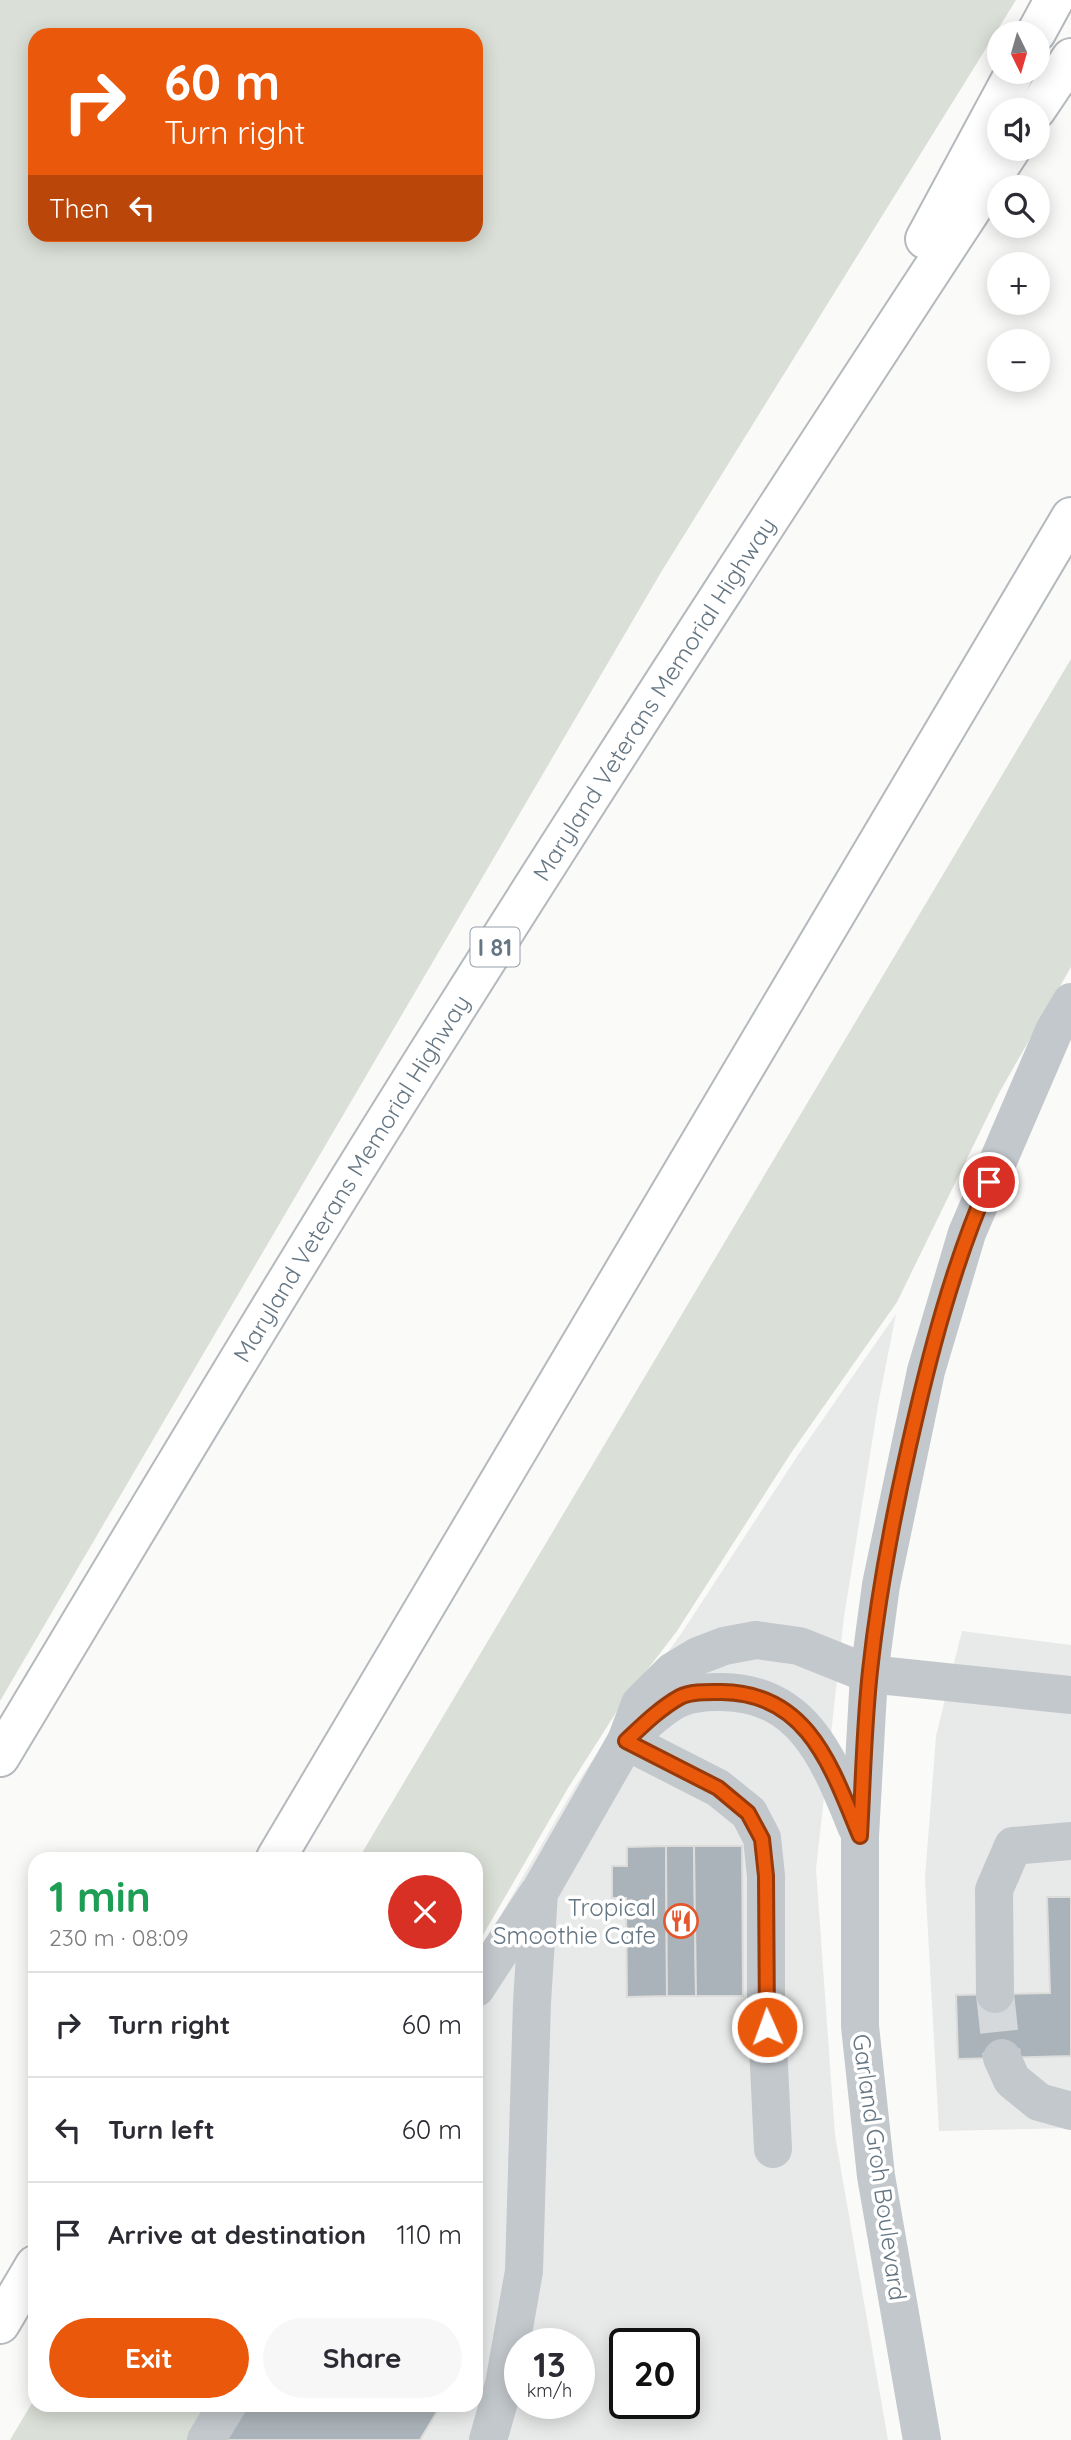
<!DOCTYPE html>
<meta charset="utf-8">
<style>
:root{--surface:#fff;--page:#f7f7f7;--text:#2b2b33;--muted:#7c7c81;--line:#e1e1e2;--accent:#ea580c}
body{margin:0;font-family:Quicksand,sans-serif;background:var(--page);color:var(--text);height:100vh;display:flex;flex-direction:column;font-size:26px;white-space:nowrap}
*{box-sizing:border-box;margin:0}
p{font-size:23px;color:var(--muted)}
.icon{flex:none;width:38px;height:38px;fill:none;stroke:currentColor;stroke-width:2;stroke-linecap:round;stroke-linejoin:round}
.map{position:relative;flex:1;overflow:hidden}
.details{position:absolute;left:28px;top:1852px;width:455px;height:560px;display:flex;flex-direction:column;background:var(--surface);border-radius:21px;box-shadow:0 4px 18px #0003}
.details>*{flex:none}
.banner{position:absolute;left:28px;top:28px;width:455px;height:214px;border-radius:21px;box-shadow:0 4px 18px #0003;background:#ea580c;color:#fff;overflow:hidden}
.needle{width:46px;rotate:175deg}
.fabs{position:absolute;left:987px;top:21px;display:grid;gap:14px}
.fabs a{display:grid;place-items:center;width:63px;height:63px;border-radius:50%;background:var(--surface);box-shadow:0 4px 18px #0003;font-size:35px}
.speed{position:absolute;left:504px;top:2328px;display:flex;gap:14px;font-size:35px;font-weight:700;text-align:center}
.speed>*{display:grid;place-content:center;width:91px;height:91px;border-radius:50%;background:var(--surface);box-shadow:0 4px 18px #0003;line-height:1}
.speed small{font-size:18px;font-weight:400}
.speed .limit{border:4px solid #111;border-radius:10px;background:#fff;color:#111}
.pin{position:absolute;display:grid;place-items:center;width:60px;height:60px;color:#fff;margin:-30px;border:4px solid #fff;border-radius:50%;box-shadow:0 2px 7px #0007}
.me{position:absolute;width:77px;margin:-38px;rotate:358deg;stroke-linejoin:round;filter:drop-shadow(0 0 5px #0008)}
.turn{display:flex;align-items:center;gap:24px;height:147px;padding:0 21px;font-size:32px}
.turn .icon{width:91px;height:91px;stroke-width:2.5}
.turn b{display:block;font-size:49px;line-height:60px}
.then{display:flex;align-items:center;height:66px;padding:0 21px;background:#0003;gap:14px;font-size:26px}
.round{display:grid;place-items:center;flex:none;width:74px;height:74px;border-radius:37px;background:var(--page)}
.overview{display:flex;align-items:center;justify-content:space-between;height:119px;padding:0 21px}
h1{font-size:42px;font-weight:700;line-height:52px;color:#1e9e55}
.action{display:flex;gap:14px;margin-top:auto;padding:14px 21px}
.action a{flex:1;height:80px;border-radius:42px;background:var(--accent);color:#fff;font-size:28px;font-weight:700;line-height:80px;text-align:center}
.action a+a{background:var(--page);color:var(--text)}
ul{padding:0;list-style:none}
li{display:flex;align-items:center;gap:21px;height:105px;padding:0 21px;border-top:2px solid var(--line)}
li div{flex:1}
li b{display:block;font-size:26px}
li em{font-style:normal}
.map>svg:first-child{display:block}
.built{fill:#e8e9e9;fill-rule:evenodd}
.green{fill:#dadfd7;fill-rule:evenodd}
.building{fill:#aab3b9;stroke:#dcdcda;stroke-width:2}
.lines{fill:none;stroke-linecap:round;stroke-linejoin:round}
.minor-tunnel{stroke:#d5d9db;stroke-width:38;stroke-dasharray:38 19;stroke-linecap:butt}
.highway-casing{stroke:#b4b9bd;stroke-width:42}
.minor{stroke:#c3c8cc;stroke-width:38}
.highway{stroke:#fff;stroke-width:38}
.route-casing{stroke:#983908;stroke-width:18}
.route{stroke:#ea580c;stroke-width:12}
.labels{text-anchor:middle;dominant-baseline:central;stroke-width:7;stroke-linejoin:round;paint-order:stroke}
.shield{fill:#fff;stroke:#939fa8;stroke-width:2}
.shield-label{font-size:23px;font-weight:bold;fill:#657683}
.street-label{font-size:24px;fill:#657683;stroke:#fff}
.poi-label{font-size:24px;fill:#657683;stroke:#fff;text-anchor:end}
</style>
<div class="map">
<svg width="1071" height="2440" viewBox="0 0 1071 2440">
<rect width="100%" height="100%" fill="#fafaf8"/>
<g class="built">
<path d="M896,1314l-18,91 -34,212 -28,252 19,266 53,305h-691l20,-35 259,-1v-446l100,-173 53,-80 52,-71 117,-179zM520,2343h59v60h-59zM625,2343h59v60h-59z"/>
<polygon points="962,1631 1071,1645 1071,2128 939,2131 925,1878 936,1736"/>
</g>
<g class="green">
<path d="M0,0h1016l-356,574 -660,1127zM35,35h441v199h-441z"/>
<polygon points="1071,659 1071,967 999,1093 897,1302 791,1453 677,1631 624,1700 568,1788 476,1947 476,1858 359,1858"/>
<polygon points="35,2398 35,2404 211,2405 191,2440 10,2440"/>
</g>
<g class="building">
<polygon points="666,1846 667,1996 627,1997 626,1898 612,1898 612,1866 627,1866 627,1847"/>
<polygon points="666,1846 694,1846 696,1996 667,1996"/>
<polygon points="694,1846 742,1846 743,1996 696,1996"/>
<polygon points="1047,1897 1071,1897 1071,2056 958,2059 956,1995 1050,1993"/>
<polygon points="247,2404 429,2404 438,2410 420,2440 225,2440"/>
</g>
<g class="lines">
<polyline class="minor-tunnel" points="995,1994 1002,2058"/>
<g class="highway-casing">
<g id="highway">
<polyline points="1036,33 1054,0"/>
<polyline points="1036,110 1071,58"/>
<polyline points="925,239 1015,72"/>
<path id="s1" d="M0,1757c149,-248 297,-497 452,-742 183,-291 371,-579 559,-866"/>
<polyline points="276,1858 1071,517"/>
<polyline points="0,2324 35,2265"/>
</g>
</g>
<g class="minor">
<path d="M645,1723c27,-24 41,-32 77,-31 84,1 108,71 135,136"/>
<polyline points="626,1741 718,1788 749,1813 762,1838 766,1876 766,2003 773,2149"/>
<polyline points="476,1988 537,1895"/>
<polyline points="995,1994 994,1890 1013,1846 1071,1841"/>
<polyline points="1002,2058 1012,2080 1039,2102 1071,2111"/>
<polyline points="206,2440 228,2404"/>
<polyline points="488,2440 504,2384 524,2271 532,2002 539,1893 626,1741 640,1704 673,1671 698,1656 724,1646 756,1640 799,1646 869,1674 1071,1695"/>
<polyline points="922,2440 876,2176 860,2026 860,1836 869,1674 881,1585 926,1371 967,1233 1054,1031 1071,1002"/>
</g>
<use href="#highway" class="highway"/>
</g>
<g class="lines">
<g class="route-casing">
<path id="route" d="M767,2027l-1,-151 -4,-37 -14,-26 -30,-25 -92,-47c16,-15 34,-33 54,-44 11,-6 29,-5 42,-5 87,1 110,77 138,144 3,-55 4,-110 10,-165 8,-75 22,-150 39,-225 20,-89 43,-179 80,-264"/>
</g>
<use href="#route" class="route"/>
</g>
<defs>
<g id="restaurant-ring" transform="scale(1.75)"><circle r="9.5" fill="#fff" stroke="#e4572e" stroke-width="1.5"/><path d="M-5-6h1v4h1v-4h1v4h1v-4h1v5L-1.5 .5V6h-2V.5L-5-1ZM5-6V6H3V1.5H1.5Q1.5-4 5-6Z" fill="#e4572e"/></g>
</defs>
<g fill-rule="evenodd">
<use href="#restaurant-ring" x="681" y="1921"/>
</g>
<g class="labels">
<rect class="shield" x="470.5" y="927.5" width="49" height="39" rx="5"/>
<g class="shield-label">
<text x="495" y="947">I 81</text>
</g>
<g class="street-label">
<text stroke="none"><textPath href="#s1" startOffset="1244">Maryland Veterans Memorial Highway</textPath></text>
<text stroke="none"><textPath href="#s1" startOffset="677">Maryland Veterans Memorial Highway</textPath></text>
<text transform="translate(880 2167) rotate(82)">Garland Groh Boulevard</text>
</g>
<g class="poi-label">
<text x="656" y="1907">Tropical<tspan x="656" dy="28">Smoothie Cafe</tspan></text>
</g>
</g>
</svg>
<div class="fabs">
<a><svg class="needle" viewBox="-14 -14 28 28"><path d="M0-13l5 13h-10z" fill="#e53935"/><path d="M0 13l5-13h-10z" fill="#7c7c81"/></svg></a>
<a><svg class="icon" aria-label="sound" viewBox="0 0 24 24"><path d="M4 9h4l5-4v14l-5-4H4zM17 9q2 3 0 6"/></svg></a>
<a><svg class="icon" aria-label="search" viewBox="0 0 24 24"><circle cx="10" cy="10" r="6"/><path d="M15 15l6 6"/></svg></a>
<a>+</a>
<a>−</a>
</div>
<div class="speed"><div>13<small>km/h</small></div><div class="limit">20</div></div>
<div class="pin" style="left:989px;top:1182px;background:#d93025"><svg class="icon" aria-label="arrive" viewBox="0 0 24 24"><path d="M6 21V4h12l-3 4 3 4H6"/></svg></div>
<svg class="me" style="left:767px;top:2027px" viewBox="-20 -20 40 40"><circle r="17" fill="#ea580c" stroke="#fff" stroke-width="3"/><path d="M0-11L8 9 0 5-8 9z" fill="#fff"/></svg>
<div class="banner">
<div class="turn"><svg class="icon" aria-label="right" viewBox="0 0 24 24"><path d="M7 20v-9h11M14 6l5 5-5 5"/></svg><div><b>60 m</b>Turn right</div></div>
<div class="then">Then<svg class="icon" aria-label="left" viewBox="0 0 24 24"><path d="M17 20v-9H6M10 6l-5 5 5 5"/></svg></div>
</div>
<section class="details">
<div class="overview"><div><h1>1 min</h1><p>230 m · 08:09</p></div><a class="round" style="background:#d93025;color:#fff"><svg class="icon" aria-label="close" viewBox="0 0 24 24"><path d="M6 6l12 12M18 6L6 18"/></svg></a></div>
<ul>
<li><svg class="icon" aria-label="right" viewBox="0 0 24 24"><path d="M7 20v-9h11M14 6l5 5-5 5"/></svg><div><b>Turn right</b></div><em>60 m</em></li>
<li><svg class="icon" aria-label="left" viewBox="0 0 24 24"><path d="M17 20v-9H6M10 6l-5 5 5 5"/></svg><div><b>Turn left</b></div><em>60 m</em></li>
<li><svg class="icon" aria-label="arrive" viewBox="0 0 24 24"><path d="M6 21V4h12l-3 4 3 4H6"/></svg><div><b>Arrive at destination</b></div><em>110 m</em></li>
</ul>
<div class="action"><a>Exit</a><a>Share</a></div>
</section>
</div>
